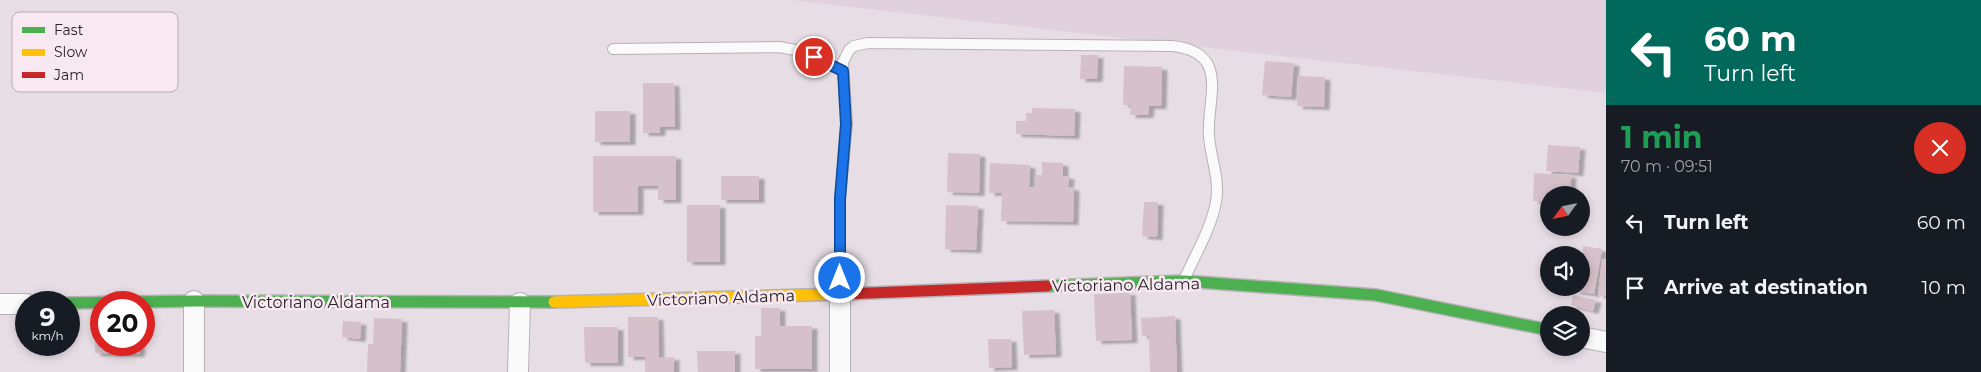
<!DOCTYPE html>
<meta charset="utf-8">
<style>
:root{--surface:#171b24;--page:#20242c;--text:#f1f3f6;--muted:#9ea1a6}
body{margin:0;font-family:Montserrat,sans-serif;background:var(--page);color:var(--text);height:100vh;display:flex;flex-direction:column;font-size:19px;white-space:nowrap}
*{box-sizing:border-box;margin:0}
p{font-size:16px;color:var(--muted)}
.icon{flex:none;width:28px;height:28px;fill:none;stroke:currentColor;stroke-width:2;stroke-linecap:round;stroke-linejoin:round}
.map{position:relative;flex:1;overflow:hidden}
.panel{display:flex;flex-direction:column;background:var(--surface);width:375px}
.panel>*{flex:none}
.banner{background:#00695c;color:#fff;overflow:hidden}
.needle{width:32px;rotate:237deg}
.buttons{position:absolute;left:1540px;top:186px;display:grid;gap:10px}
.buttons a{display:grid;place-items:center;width:50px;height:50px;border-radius:50%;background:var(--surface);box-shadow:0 2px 8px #0003;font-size:25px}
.speed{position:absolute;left:15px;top:291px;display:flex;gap:10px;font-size:25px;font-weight:700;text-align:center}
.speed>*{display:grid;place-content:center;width:65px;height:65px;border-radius:50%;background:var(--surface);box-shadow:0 2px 8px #0003;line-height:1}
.speed small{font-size:12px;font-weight:400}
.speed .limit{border:8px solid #d22;background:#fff;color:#111}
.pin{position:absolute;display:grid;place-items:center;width:42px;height:42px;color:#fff;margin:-21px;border:2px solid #fff;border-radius:50%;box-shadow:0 1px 5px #0007}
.me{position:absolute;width:55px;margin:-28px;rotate:0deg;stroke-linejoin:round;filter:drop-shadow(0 0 4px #0008)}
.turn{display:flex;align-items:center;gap:18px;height:105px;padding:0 15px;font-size:22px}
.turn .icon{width:65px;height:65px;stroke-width:2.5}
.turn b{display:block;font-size:35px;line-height:42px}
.round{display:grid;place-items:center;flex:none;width:52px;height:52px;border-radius:26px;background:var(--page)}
.head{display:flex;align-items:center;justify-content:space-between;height:85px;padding:0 15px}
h1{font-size:30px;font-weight:700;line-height:38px;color:#1e9e55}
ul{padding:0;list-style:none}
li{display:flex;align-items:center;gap:15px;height:65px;padding:0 15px}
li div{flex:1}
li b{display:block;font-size:19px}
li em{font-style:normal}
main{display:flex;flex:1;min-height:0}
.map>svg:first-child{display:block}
.built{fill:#e1d1dc}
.building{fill:#d6c0ca;filter:url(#shadow)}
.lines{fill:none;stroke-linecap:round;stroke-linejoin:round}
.lane-casing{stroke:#b7b1b5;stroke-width:12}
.street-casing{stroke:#b7b1b5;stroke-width:22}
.fast-casing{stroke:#b7b1b5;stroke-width:14}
.slow-casing{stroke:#b7b1b5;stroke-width:14}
.jam-casing{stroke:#b7b1b5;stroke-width:14}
.lane{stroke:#fbfafb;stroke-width:10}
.street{stroke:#fbfafb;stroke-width:20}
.fast{stroke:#4caf50;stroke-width:11}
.slow{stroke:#ffc107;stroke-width:11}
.jam{stroke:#c62828;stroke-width:11}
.route-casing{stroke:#114b97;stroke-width:12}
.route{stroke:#1a73e8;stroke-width:9}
.labels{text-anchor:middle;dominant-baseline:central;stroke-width:5;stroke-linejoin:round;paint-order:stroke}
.street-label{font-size:16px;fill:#292428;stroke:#f7e8f2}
.key{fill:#f7e8f2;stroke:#b9adb5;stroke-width:1}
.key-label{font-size:14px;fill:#292428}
</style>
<main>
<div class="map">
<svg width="1606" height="372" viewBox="0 0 1606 372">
<defs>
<filter id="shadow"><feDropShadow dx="5.5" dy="3" stdDeviation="1" flood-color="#0004"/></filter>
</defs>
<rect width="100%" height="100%" fill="#e6dee4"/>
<polygon class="built" points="791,0 1606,0 1606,93"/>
<g class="building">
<polygon points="1081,55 1098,55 1097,79 1080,79"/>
<polygon points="1265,61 1294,63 1291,97 1262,95"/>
<polygon points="1124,66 1162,67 1161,106 1149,106 1148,115 1130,115 1131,105 1123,105"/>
<polygon points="1298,76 1325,77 1324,107 1297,106"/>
<polygon points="643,83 674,83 675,127 660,127 660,133 643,133"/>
<polygon points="1032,108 1075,109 1074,136 1016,134 1016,121 1026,121 1026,113 1032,113"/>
<rect x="595" y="111" width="35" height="31"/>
<polygon points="1548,145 1580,147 1578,173 1546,171"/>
<polygon points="948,153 980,154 979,193 947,192"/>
<polygon points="593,156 676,156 676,200 658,200 658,186 638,186 638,212 593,212"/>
<polygon points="1042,162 1063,163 1063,176 1069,176 1068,187 1074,188 1073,222 1001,221 1002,193 989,193 990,163 1030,165 1029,187 1035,187 1035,175 1042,175"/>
<polygon points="1534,173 1571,175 1570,195 1549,195 1549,202 1533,201"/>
<rect x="721" y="176" width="38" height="24"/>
<polygon points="1144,202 1158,202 1157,237 1142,236"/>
<rect x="687" y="205" width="33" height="57"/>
<polygon points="946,205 978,206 976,250 945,249"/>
<polygon points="1583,246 1602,249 1594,294 1575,291 1576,288 1581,288"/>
<polygon points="1602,259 1606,259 1606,296 1598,295"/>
<polygon points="1130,292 1132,340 1096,341 1094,294"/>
<polygon points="1573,295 1596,300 1593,311 1571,305"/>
<polygon points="761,308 780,308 780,326 812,326 812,369 755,369 755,336 761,336"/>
<polygon points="1054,310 1056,354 1024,355 1022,311"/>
<polygon points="1175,316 1177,372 1150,372 1149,336 1142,336 1141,318"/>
<polygon points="628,317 658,317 659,358 674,357 674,372 645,372 645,357 628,357"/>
<polygon points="374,318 402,319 400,372 367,372 368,344 373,344"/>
<polygon points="343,321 361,322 360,339 342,337"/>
<polygon points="95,327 101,327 101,345 140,345 139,354 95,353"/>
<polygon points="584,327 618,327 618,363 585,363"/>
<polygon points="988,339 1011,339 1012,367 989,368"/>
<polygon points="697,351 735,351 735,372 698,372"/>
</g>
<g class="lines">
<g class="lane-casing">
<g id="lane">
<polyline points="613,49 779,47 801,51 843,71"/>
<path d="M840,293v-94l7,-75 -4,-62 6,-12 5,-4 14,-3 304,3c60,6 34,54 37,91 2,22 11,43 7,65 -5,27 -21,53 -32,78"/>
</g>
</g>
<g class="street-casing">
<g id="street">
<polyline points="840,294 840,372"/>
<polyline points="0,304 26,304"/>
<polyline points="1581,337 1606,342"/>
<polyline points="194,372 194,301"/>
<polyline points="518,372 520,303"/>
</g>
</g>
<g class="fast-casing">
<g id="fast">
<polyline points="1047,286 1184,281 1376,295 1549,330"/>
<polyline points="69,303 194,301 554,302"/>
</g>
</g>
<g class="slow-casing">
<polyline id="slow" points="554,302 843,294"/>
</g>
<g class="jam-casing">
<polyline id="jam" points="843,294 1047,286"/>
</g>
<use href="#lane" class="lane"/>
<use href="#street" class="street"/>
<use href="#fast" class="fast"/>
<use href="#slow" class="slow"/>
<use href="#jam" class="jam"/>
</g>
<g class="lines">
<g class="route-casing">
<polyline id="route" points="814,57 843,71 846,124 840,199 840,278"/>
</g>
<use href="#route" class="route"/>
</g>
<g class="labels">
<g class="street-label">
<text transform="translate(1126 285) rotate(-1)">Victoriano Aldama</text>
<text transform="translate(721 298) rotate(-2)">Victoriano Aldama</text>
<text x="316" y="302">Victoriano Aldama</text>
</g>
</g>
<rect x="12" y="12" width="166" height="80" rx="8" class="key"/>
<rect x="22" y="27" width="23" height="6" fill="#4caf50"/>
<rect x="22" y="49" width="23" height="7" fill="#ffc107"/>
<rect x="22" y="72" width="23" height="6" fill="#c62828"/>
<g class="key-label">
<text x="54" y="35">Fast</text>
<text x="54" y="57">Slow</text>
<text x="54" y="80">Jam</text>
</g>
</svg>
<div class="buttons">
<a><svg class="needle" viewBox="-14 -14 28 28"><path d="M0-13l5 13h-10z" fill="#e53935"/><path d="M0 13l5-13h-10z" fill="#9ea1a6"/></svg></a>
<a><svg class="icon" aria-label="sound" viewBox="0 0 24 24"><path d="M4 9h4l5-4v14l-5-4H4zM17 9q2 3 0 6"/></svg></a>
<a><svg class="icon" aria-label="layers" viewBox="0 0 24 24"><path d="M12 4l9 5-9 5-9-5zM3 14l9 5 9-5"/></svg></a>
</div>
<div class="speed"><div>9<small>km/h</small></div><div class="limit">20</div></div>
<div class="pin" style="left:814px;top:57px;background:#d93025"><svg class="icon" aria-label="arrive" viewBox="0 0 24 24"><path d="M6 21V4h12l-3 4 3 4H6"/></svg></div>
<svg class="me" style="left:840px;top:278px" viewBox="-20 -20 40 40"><circle r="17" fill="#1a73e8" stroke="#fff" stroke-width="3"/><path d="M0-11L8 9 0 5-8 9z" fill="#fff"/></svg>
</div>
<section class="panel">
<div class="banner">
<div class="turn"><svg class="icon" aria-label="left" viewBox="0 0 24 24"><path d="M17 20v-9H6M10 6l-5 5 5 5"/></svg><div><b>60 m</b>Turn left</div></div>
</div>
<div class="head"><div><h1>1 min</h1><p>70 m · 09:51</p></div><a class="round" style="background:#d93025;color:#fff"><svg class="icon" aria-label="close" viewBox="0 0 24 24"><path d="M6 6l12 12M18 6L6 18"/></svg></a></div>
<ul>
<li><svg class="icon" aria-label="left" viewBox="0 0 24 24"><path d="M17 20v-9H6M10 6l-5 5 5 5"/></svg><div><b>Turn left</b></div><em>60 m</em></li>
<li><svg class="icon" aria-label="arrive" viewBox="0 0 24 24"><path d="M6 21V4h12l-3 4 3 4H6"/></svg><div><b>Arrive at destination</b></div><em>10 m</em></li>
</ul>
</section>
</main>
